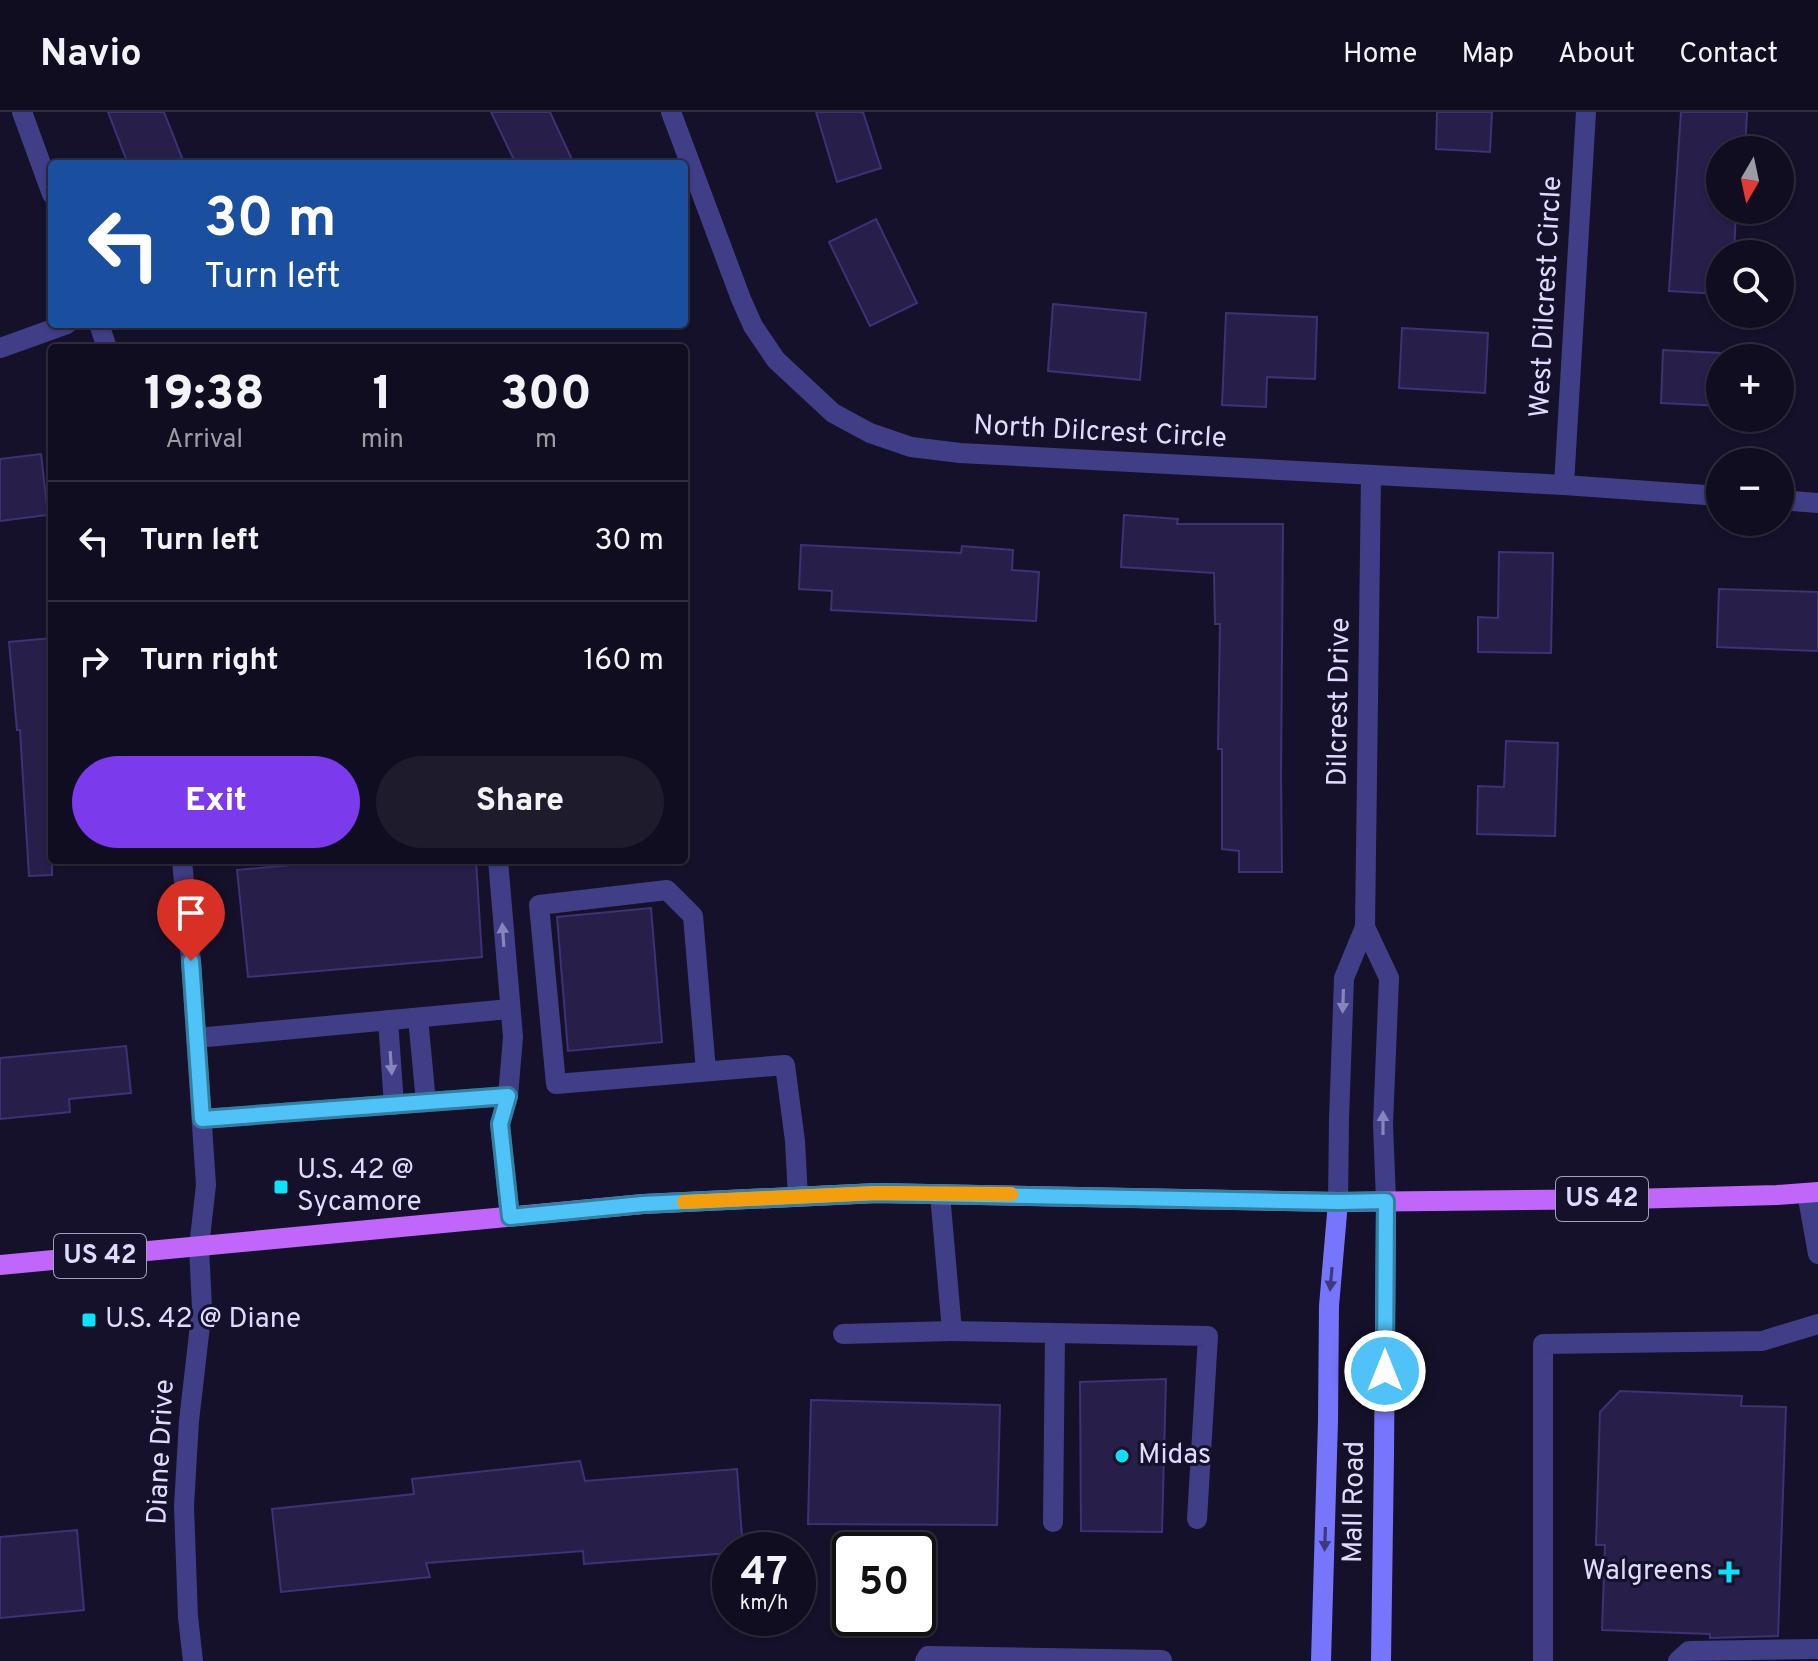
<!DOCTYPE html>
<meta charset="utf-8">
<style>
:root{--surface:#100d20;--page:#1e1b2d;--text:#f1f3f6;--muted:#9c9ca5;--line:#302d3e;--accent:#7c3aed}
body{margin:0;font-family:Overpass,sans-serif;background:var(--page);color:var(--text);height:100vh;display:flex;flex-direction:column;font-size:30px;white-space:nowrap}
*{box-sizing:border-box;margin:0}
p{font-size:26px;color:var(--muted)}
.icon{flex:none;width:44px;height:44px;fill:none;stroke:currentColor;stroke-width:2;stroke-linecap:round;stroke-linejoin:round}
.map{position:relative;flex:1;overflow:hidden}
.drawer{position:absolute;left:48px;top:232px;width:640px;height:520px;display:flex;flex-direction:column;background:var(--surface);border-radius:8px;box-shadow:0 2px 6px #0004,0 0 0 2px var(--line)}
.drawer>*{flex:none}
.banner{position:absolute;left:48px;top:48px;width:640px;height:168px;border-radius:8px;box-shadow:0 2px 6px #0004,0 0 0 2px var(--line);background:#1a4fa0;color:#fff;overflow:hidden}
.needle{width:52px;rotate:189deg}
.tools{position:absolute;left:1706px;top:24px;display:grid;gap:16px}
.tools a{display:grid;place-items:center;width:88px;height:88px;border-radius:50%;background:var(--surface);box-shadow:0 2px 6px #0004,0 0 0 2px var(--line);font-size:40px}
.speed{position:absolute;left:712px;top:1420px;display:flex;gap:16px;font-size:40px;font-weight:700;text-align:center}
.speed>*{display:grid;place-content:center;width:104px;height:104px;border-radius:50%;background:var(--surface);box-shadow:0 2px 6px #0004,0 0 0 2px var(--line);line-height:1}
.speed small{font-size:20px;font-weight:400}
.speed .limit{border:4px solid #111;border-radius:12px;background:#fff;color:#111}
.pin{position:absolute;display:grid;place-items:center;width:68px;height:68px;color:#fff;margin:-82px -34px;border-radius:50% 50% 50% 0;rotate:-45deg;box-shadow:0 0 8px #0007}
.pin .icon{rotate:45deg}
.me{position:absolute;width:88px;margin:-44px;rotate:0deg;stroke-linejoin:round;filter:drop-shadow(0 0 6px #0008)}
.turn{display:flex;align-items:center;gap:28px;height:168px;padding:0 24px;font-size:36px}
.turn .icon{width:104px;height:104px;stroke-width:2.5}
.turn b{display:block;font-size:56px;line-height:68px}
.eta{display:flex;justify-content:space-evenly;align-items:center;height:136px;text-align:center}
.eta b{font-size:48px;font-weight:800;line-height:56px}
.primary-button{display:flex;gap:16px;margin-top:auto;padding:16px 24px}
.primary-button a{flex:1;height:92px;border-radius:48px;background:var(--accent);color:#fff;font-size:32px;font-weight:800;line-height:92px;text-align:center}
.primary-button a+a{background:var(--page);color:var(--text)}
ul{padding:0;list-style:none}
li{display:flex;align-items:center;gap:24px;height:120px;padding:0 24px;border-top:2px solid var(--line)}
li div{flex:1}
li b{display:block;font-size:30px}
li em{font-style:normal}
header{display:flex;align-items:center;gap:48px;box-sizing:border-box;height:112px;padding:0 40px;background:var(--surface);border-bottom:2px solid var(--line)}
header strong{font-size:38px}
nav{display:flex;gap:44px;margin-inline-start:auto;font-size:28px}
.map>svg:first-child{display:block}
.building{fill:#271e4a;stroke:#3e3175;stroke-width:2}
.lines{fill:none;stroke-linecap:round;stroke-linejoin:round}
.lane{stroke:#403e87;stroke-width:20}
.street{stroke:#403e87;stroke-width:20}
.secondary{stroke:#7775fb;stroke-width:20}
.primary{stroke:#c166fa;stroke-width:20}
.oneway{fill:#8885bd}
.oneway2{fill:#3c397e}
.route-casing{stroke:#337fa1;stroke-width:20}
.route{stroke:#4fc3f7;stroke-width:14}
.slow{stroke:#f59e0b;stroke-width:14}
.poi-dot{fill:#0de3f8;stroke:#15112a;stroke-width:3}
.labels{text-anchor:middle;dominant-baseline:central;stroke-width:6;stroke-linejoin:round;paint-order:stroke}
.shield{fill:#15112a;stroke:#a29ebe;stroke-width:2}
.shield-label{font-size:26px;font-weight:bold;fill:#dfdbfe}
.street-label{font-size:28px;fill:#dfdbfe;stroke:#15112a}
.poi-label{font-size:28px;fill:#dfdbfe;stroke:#15112a;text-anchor:start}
</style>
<header>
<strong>Navio</strong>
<nav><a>Home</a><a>Map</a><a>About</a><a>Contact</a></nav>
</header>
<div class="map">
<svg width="1818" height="1549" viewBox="0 0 1818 1549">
<rect width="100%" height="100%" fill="#15112a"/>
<g class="building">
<polygon points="108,0 164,0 182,46 166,52 128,52"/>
<polygon points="491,0 550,0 574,52 516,52"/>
<polygon points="816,0 863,0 881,56 837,70"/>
<polygon points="1437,0 1492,0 1490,40 1436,37"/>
<polygon points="1681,0 1747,0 1745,38 1720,38 1720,98 1736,98 1734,142 1720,142 1720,182 1669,179"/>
<polygon points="876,107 917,191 870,214 829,130"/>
<polygon points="1053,192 1146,201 1140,268 1048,259"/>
<polygon points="1226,201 1317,205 1315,267 1267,265 1266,295 1222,293"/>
<polygon points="1402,216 1488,221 1485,281 1399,276"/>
<polygon points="1663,238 1720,241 1720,294 1661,291"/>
<polygon points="41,342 48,403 0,409 0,347"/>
<polygon points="1124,403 1178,407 1177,412 1283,412 1281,663 1282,760 1239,760 1239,739 1222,737 1222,637 1218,637 1220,512 1215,512 1214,461 1121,455"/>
<polygon points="801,433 961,441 962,434 1013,438 1012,458 1039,460 1036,509 831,498 832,479 799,477"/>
<polygon points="1499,440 1553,441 1551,541 1478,540 1478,505 1498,506"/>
<polygon points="1719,477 1818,480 1818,539 1717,535"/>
<polygon points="52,526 52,763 29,764 20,618 17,618 9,530"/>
<polygon points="1506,629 1558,631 1555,724 1477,722 1478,674 1504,675"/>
<polygon points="347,748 476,748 482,845 248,865 237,758"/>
<polygon points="651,796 662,930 568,939 557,805"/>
<polygon points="126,934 131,981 69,987 70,1000 0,1007 0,946"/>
<polygon points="1166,1267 1162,1420 1081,1419 1080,1270"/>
<polygon points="1620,1279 1742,1284 1741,1294 1786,1295 1778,1524 1710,1526 1710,1522 1602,1518 1605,1433 1596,1433 1600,1300"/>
<polygon points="811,1288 1000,1293 997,1413 808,1412"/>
<polygon points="580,1349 585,1369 737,1357 743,1438 730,1438 730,1441 584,1452 583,1439 426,1451 430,1465 281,1480 272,1397 414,1382 412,1367"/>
<polygon points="77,1418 84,1498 0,1506 0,1425"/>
</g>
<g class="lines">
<g class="lane">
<polyline points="498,748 513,925 508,984 500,1012 510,1105"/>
<polyline points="418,906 426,990"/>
<polyline points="388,908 394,993"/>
<polyline points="196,926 510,897"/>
<polyline points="706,959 693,804 667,778 539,793 556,972 785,953 795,1029 798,1085"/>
<polyline points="202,1007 508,984"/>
<polyline points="1807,1081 1818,1142"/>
<polyline points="940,1082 952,1219 1208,1224 1197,1407"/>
<polyline points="843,1222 952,1219"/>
<polyline points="1053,1410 1055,1222"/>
<polyline points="925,1549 928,1544 1162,1548 1162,1549"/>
<polyline points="1543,1549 1543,1232 1762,1229 1818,1212"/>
<polyline points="1678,1549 1689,1539 1818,1537"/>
</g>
<g class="street">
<polyline points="22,0 52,82"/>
<polyline points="671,0 741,187 753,214 776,248 833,301 870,321 911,335 960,341 1564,373 1720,384"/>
<polyline points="99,212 107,236"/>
<polyline points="0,236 67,212"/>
<polyline points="1564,373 1586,0"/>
<polyline points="1780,388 1818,391"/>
<polyline points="182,748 191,849 206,1073 199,1135 202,1196 189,1309 184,1394 188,1505 193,1549"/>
<polyline points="1365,815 1389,866 1383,1012 1386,1089"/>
<polyline points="1338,1090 1339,1008 1344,866 1365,815 1371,364"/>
</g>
<g class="secondary">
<polyline points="1321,1549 1328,1309 1329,1194 1338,1090"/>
<polyline points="1381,1549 1384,1343 1386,1089"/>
</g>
<polyline class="primary" points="0,1153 643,1092 877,1081 1338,1090 1629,1087 1777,1083 1818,1080"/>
</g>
<defs><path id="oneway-solid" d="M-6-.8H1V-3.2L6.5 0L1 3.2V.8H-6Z" transform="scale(2)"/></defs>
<g class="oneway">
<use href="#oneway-solid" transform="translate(503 823) rotate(-94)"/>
<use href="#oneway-solid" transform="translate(1343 889) rotate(92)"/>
<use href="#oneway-solid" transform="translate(391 951) rotate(86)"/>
<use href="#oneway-solid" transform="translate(1383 1011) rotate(-90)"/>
</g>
<g class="oneway2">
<use href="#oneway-solid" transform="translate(1331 1167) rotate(95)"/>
<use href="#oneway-solid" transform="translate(1325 1427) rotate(92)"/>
</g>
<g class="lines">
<g class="route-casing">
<polyline id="route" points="191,849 202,1007 508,984 500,1012 510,1105 643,1092 877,1081 1338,1090 1386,1089 1385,1259"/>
</g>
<use href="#route" class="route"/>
<polyline class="slow" points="684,1090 877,1081 1011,1082"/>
</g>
<g class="poi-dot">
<rect x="273" y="1067" width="16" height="16" rx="4"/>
<rect x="81" y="1200" width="16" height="16" rx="4"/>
<circle cx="1122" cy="1344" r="8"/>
<path d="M1725 1448h8v8h8v8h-8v8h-8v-8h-8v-8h8z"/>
</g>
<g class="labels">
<g class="shield">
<rect x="1556" y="1065" width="92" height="44" rx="6"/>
<rect x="54" y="1122" width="92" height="44" rx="6"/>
</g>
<g class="shield-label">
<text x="1602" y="1087">US 42</text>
<text x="100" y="1144">US 42</text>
</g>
<g class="street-label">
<text transform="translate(1547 185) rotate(-87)">West Dilcrest Circle</text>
<text transform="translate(1100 321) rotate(3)">North Dilcrest Circle</text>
<text transform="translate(1340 590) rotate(-89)">Dilcrest Drive</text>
<text transform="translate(162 1340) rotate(-87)">Diane Drive</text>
<text transform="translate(1355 1390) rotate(-89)">Mall Road</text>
</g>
<g class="poi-label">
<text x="297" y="1059">U.S. 42 @<tspan x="297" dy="32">Sycamore</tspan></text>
<text x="105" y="1208">U.S. 42 @ Diane</text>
<text x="1138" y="1344">Midas</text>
<text x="1713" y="1460" text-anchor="end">Walgreens</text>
</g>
</g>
</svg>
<div class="tools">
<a><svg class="needle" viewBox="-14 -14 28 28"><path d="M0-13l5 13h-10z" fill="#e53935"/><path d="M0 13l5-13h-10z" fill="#9c9ca5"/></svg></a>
<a><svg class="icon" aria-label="search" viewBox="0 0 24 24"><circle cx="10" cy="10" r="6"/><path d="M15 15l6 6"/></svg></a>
<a>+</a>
<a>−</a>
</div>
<div class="speed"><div>47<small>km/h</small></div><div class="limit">50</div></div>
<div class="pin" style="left:191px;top:849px;background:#d93025"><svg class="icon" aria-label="arrive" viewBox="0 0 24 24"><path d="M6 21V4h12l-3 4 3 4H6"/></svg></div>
<svg class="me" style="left:1385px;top:1259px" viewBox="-20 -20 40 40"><circle r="17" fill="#4fc3f7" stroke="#fff" stroke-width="3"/><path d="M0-11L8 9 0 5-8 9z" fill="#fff"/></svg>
<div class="banner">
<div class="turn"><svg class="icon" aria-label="left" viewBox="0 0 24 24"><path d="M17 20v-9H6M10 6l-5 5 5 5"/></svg><div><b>30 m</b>Turn left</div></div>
</div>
<section class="drawer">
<div class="eta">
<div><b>19:38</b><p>Arrival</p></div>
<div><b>1</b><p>min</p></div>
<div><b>300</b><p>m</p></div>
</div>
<ul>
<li><svg class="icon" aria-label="left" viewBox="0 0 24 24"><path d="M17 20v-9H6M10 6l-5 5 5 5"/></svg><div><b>Turn left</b></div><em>30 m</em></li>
<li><svg class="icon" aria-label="right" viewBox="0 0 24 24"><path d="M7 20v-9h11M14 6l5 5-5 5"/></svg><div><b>Turn right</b></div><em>160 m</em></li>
</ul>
<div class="primary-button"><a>Exit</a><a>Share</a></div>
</section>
</div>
